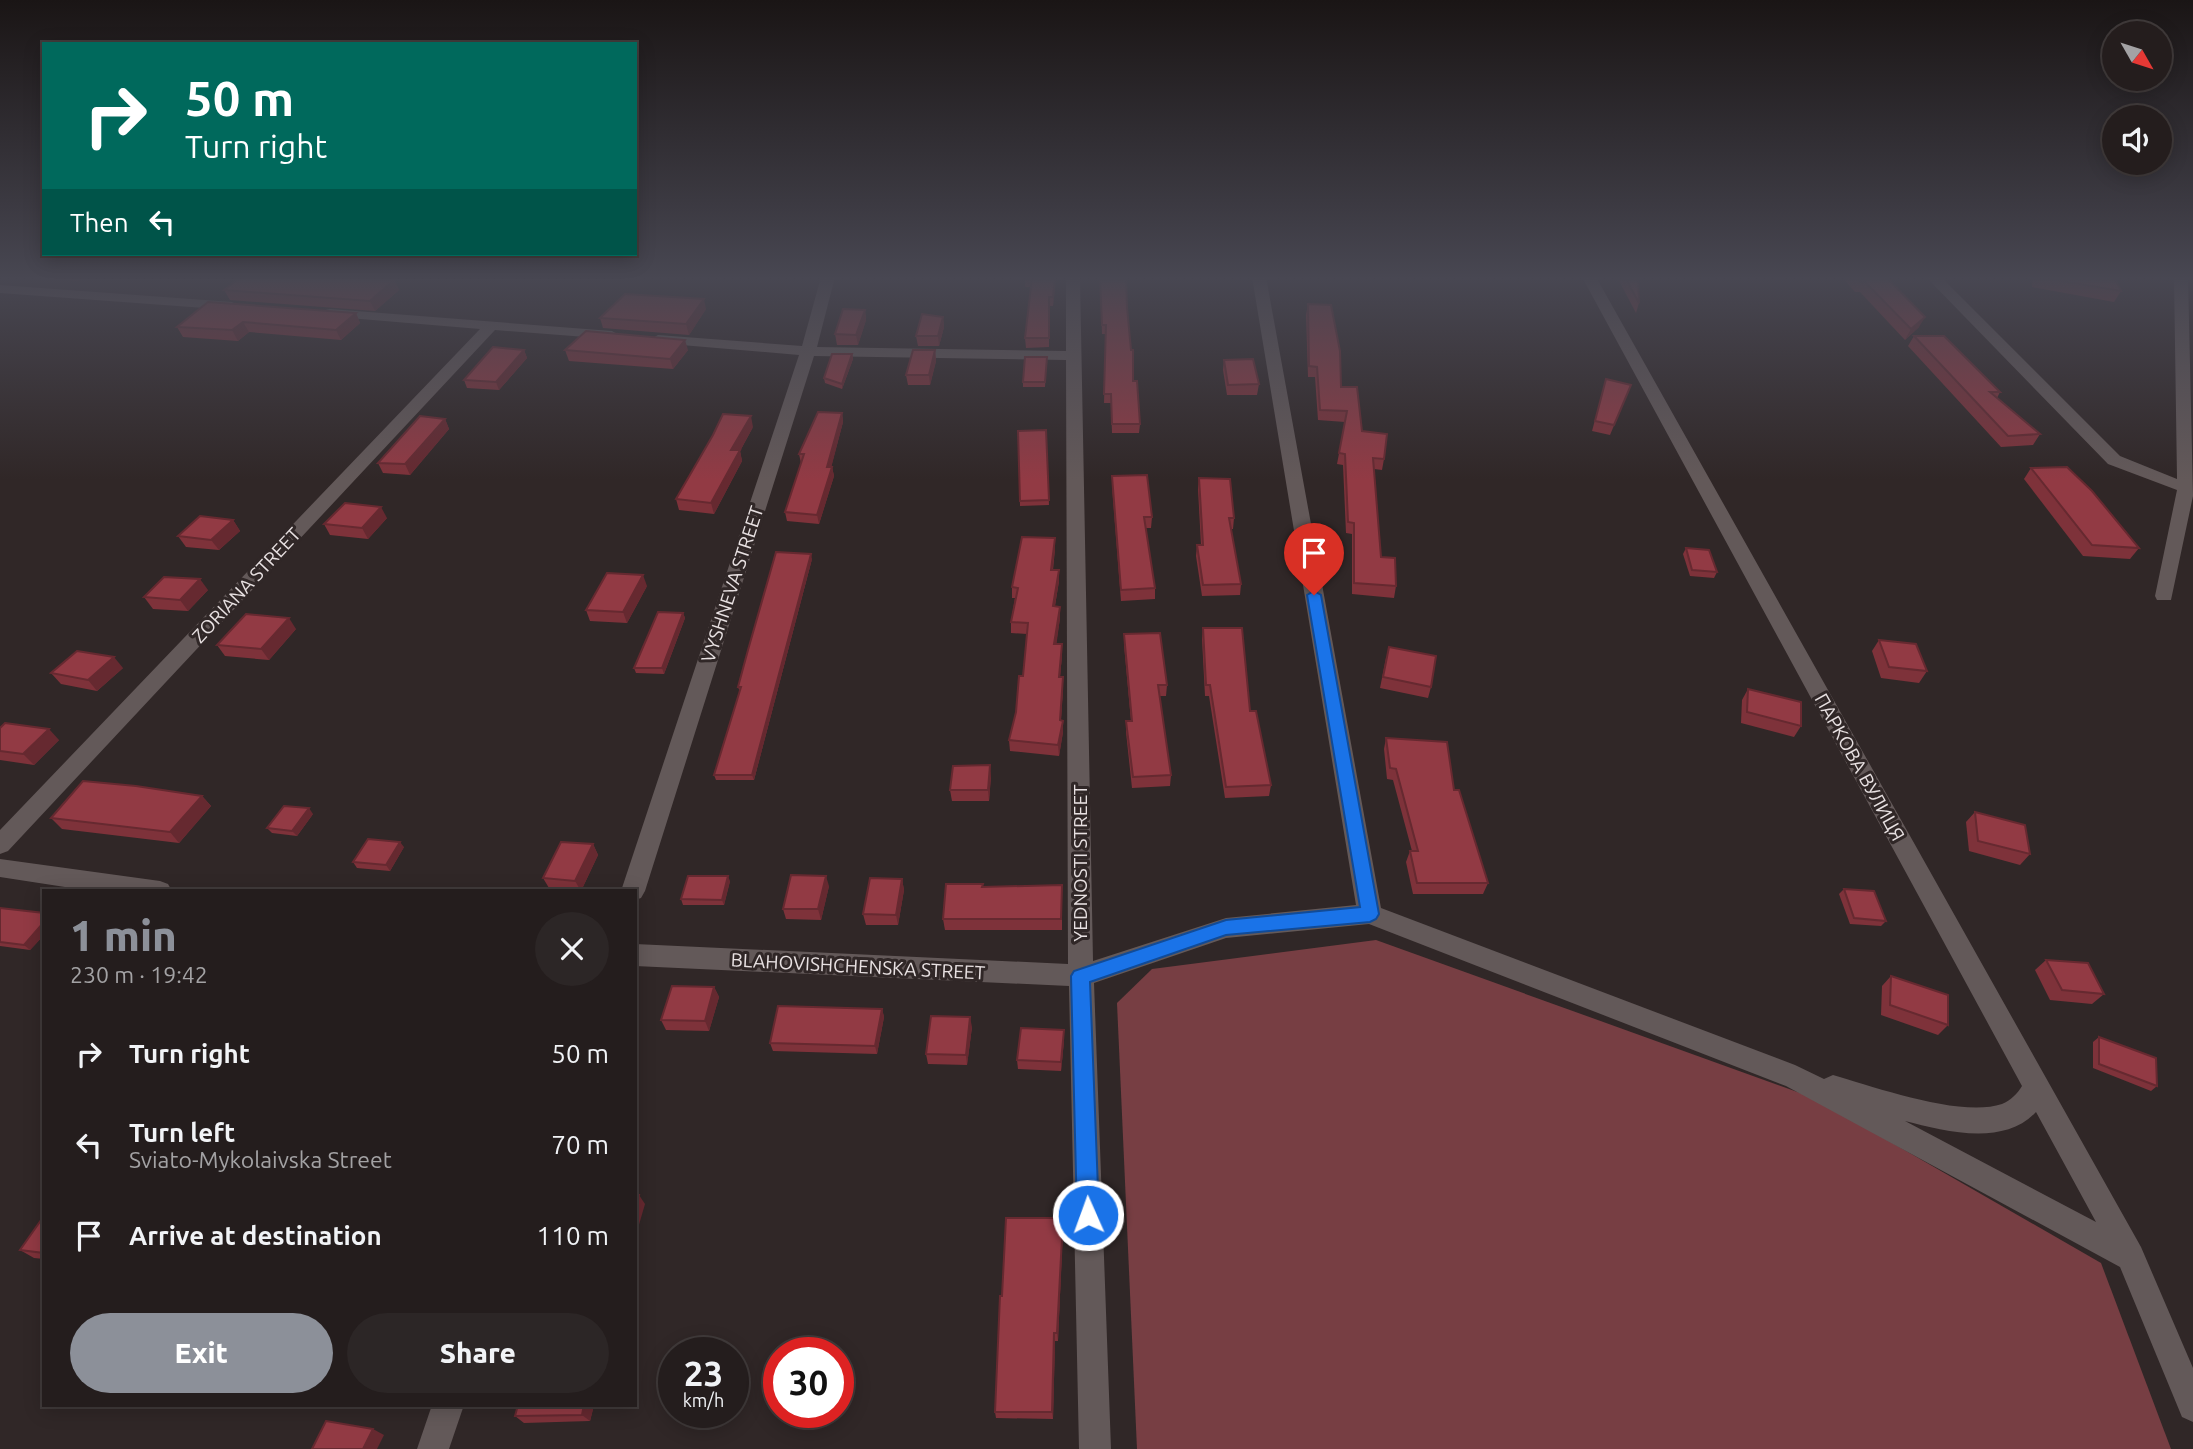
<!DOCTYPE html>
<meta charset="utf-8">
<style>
:root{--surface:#241d1d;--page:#2c2626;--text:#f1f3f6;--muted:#a3a2a4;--line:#413b3b;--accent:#8c9099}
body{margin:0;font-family:Ubuntu,sans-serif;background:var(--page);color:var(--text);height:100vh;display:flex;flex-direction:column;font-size:26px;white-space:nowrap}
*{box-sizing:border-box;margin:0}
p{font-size:23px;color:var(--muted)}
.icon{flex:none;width:38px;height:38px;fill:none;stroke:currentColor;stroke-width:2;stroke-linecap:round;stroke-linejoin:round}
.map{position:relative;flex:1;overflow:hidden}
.side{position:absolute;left:42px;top:889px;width:595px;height:518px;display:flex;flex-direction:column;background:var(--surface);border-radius:0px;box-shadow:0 4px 18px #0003,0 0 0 2px var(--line)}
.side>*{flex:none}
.hud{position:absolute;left:42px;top:42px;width:595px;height:214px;border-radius:0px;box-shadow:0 4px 18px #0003,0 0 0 2px var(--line);background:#00695c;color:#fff;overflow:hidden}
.needle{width:46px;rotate:129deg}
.fabs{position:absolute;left:2102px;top:21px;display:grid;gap:14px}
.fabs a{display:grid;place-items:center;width:70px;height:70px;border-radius:50%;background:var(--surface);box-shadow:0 4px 18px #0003,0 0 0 2px var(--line);font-size:35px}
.speed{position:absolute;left:658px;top:1337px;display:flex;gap:14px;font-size:35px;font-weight:700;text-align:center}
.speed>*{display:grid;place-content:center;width:91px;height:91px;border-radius:50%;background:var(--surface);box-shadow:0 4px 18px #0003,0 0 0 2px var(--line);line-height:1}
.speed small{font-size:18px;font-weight:400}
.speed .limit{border:10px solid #d22;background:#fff;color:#111}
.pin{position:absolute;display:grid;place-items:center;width:60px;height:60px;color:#fff;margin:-72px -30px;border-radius:50% 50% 50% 0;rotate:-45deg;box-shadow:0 0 7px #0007}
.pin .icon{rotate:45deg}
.me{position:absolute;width:77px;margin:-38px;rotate:358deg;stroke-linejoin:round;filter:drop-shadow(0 0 5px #0008)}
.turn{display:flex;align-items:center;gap:24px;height:147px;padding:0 28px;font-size:32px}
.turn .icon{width:91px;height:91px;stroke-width:2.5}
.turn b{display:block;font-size:49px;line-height:60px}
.then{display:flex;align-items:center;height:66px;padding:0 28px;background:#0003;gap:14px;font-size:26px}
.round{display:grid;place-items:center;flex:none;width:74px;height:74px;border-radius:37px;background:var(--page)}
.summary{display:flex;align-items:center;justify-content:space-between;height:119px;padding:0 28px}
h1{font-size:42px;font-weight:800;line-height:52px;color:var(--accent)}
.cta{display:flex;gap:14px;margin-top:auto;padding:14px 28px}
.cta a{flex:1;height:80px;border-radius:42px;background:var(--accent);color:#fff;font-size:28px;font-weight:800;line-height:80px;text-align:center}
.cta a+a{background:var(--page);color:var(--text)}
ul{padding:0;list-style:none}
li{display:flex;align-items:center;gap:21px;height:91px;padding:0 28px}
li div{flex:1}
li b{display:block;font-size:26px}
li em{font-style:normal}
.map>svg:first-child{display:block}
.green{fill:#773e43}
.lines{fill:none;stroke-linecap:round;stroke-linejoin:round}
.street{fill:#635959;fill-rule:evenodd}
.wall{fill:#7e323a}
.shaded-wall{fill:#662930}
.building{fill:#923a44;stroke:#662930;stroke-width:2}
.route{fill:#1a73e8;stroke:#114b97;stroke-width:2}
.labels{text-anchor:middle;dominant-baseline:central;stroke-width:6;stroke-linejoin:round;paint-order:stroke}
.street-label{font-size:19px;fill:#e8e1e2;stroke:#302727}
</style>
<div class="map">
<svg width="2193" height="1449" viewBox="0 0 2193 1449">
<rect width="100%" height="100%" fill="#302727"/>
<polygon class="green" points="1376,940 1814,1098 2101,1263 2171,1449 1137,1449 1117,1003 1152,969"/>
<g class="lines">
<g class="street">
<path d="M821,277h14l-18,70 249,4v-74h14l13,684 133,-43 130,-13 -104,-628h14l115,631 414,157 29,14 9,-4c42,12 128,43 169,29 9,-4 15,-10 20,-18l-440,-809h14l545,970 52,121v54l-11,-5 -62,-150 -334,-181 -417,-162 -143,14 -132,45 17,466h-32l-10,-463 -434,-20v-22l433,20 -2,-604 -252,-4 -169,535 -4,7 -6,2v-9h-14l178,-536 -141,-12 -7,-4 7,-4 144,11zM2036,1112l60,110 -191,-101c39,10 99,26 131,-9z"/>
<polygon points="1926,277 1941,277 2120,456 2177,479 2174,277 2188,277 2193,496 2171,600 2157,600 2155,596 2177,490 2108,464"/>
<polygon points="0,285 232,302 239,306 232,310 0,293"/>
<polygon points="330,309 612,331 619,335 612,339 495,330 8,851 0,854 0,830 480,329 325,316 325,310"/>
<polygon points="0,859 160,881 168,884 172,891 91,891 0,877"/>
<polygon points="432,1405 464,1405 449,1449 417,1449"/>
</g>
</g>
<g class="wall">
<polygon points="40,277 85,277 78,281"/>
<polygon points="1025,277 1056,277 1053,306 1049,306 1049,347 1026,348 1025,338 1031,287 1025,287"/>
<polygon points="1100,277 1127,307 1133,381 1140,424 1139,433 1112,433 1111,403 1104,403 1106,334 1102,334"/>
<polygon points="1617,277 1638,277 1639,303 1636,313"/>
<polygon points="1842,277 1886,277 1919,327 1905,340 1860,292 1855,292"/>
<polygon points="2033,277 2114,277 2121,291 2114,302 2032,287"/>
<polygon points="394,280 399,290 375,311 230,300 224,290"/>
<polygon points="1308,304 1341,387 1362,431 1384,459 1382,470 1374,469 1381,557 1396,586 1394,598 1352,594 1352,534 1346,533 1343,465 1337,464 1345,422 1318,420 1315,377 1308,377 1306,315"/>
<polygon points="706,309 689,335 603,328 600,318"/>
<polygon points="865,310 866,320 858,345 837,345 835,334"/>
<polygon points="356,313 360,323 341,340 249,332 238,341 183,337 177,327"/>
<polygon points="943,317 944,327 939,346 918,346 916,336"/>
<polygon points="1914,336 2000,392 1997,398 2040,434 2033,445 2001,447 1908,346"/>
<polygon points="524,350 527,358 499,390 467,388 464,380"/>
<polygon points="565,350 688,350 673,369 569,361"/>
<polygon points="935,350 936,361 930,385 908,385 906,375"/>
<polygon points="852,354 853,359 842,389 825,383 824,378"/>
<polygon points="1047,357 1045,387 1023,387 1023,382"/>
<polygon points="1224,360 1259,384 1257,395 1227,395 1223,370"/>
<polygon points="1606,379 1631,385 1610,435 1592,431"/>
<polygon points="842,413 843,422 831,467 832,467 834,476 819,524 787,521 785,512 801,463 799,454"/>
<polygon points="445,419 449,429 410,475 383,473 378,463"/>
<polygon points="753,427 740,451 742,461 714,514 679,510 676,499"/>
<polygon points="1046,430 1049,505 1020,506 1018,431"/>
<polygon points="2031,468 2139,548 2130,559 2083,556 2024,479"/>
<polygon points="1112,476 1152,517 1151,528 1146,528 1155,588 1155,599 1121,601 1112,486"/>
<polygon points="1199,478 1234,518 1233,529 1231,529 1241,584 1240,595 1202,596 1196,556 1197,545 1201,545 1198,489"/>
<polygon points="387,518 368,539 330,535 324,524"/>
<polygon points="233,520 240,531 219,550 186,547 178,536"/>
<polygon points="1055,538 1055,549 1053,570 1059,570 1059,581 1055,606 1060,607 1060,618 1056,644 1062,655 1060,677 1063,677 1063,688 1061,720 1063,721 1063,732 1059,756 1010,751 1009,740 1016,712 1023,676 1027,634 1011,633 1011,622 1015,598 1012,598 1012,587"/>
<polygon points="1686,548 1717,572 1714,578 1690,576 1683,554"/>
<polygon points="812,559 754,780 716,780 714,775 740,692 738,687"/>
<polygon points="647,586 627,623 590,621 586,610"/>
<polygon points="208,590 188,611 153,609 144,597"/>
<polygon points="683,613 685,618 664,674 636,673 634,668"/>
<polygon points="1203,628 1250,711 1271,785 1269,796 1225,798 1209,696 1205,696 1202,639"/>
<polygon points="296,629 269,660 225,656 217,645"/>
<polygon points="1124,634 1167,685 1166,696 1159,696 1171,775 1170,786 1132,788 1126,732 1126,721 1131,721 1124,645"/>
<polygon points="1879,640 1927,671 1919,683 1881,678 1872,651"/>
<polygon points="1386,658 1431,687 1428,698 1380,688"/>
<polygon points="123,668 97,691 61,684 51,673"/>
<polygon points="1748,689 1801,726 1794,737 1741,723 1742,700"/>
<polygon points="0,728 59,740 34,765 0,760"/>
<polygon points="1386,738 1454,790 1488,883 1483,894 1413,894 1406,862 1410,851 1412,851 1393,780 1387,779 1384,749"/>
<polygon points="991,776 989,801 952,801 950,790"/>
<polygon points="202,796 211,806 179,843 62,829 51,818"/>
<polygon points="1975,812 2030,854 2020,865 1969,851 1966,822"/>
<polygon points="313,814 297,836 272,833 267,828"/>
<polygon points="593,844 598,855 581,891 549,888 543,878"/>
<polygon points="404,847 390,871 357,868 353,862"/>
<polygon points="902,879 904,890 898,925 866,925 863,914"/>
<polygon points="730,881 724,905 683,905 681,899"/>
<polygon points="1062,885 1062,930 945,930 943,919 983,887"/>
<polygon points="829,886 821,920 786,919 783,909"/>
<polygon points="1844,889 1886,921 1881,926 1850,924 1839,894"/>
<polygon points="0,908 44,913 44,935 30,950 0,946"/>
<polygon points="2046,960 2104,994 2092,1004 2050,1000 2035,970"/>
<polygon points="1891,976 1948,1025 1938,1035 1881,1015 1882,986"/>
<polygon points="714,987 719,997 709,1031 666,1030 661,1020"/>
<polygon points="882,1009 884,1017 877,1054 773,1051 770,1043"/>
<polygon points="972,1027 967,1065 928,1064 926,1054"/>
<polygon points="2099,1037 2157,1086 2151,1091 2093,1068 2093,1042"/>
<polygon points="1064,1040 1061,1071 1018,1069 1017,1060"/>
<polygon points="44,1216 44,1259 34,1258 20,1250"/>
<polygon points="1063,1227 1058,1341 1055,1341 1053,1419 996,1418 995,1412 1002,1296"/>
<polygon points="518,1405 594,1405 590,1421 524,1423 515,1416"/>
</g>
<g class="shaded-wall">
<polygon points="75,277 85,277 78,281"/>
<polygon points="1055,277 1056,277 1053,306 1053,297"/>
<polygon points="394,280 399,290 375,311 370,301"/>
<polygon points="704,299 706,309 689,335 686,324"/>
<polygon points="865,310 866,320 858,345 856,335"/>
<polygon points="356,313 360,323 341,340 336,330"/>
<polygon points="943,317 944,327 939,346 938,336"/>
<polygon points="1925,317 1919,327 1905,340 1911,329"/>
<polygon points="243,322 249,332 238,341 232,330"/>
<polygon points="685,340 688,350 673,369 670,359"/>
<polygon points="524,350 527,358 499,390 496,382"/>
<polygon points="935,350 936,361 930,385 929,375"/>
<polygon points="852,354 853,359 842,389 842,384"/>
<polygon points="842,413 843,422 829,476 827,467"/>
<polygon points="751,416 753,427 740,451 742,461 714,514 711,503 731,450"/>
<polygon points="445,419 449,429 410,475 405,464"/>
<polygon points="832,467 834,476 819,524 817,515"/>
<polygon points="381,507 387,518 368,539 362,528"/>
<polygon points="233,520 240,531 219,550 211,540"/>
<polygon points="1055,538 1055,549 1051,581 1051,570"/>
<polygon points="811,554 812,559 754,780 752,775"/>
<polygon points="1059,570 1059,581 1053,617 1053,606"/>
<polygon points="643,575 647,586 627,623 623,612"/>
<polygon points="200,579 208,590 188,611 180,600"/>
<polygon points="1060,607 1060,618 1055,655 1054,644"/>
<polygon points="683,613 685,618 664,674 662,668"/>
<polygon points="289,618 296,629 269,660 261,649"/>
<polygon points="1062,644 1062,655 1059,688 1059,677"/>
<polygon points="114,657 123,668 97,691 88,680"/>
<polygon points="1063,677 1063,688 1060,731 1060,720"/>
<polygon points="1063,721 1063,732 1059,756 1058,745"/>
<polygon points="49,729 59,740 34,765 23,754"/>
<polygon points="990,765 991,776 989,801 988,790"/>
<polygon points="202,796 211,806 179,843 170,832"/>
<polygon points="309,808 313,814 297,836 292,831"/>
<polygon points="400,842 404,847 390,871 386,865"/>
<polygon points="593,844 598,855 581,891 575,881"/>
<polygon points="728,876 730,881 724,905 722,900"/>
<polygon points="826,876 829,886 821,920 818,909"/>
<polygon points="902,879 904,890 898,925 896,915"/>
<polygon points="44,922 44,935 30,950 24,945"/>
<polygon points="714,987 719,997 709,1031 705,1021"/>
<polygon points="882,1009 884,1017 877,1054 875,1046"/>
<polygon points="970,1017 972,1027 967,1065 966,1055"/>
<polygon points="1064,1030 1064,1040 1061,1071 1061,1062"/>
<polygon points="639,1195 645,1204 636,1235 635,1208"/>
<polygon points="1063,1218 1063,1227 1058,1341 1057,1333"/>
<polygon points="1054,1333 1055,1341 1053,1419 1052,1412"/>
<polygon points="584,1405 594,1405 590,1421 582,1415"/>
<polygon points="373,1429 384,1435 377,1449 363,1449"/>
</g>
<g class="building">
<polygon points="241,277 330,277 394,280 370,301 224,290"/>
<polygon points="1025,277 1055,277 1053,297 1049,297 1049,338 1025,338 1032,278 1025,278"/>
<polygon points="1100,277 1126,277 1127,307 1131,350 1133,350 1133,381 1137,381 1140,424 1112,424 1111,394 1104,394 1106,325 1102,325"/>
<polygon points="1625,277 1638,277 1639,303"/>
<polygon points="1855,277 1886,277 1925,317 1911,329 1865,282 1860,282"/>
<polygon points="2038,277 2114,277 2121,291"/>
<polygon points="625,294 704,299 686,324 600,318"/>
<polygon points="208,302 356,313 336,330 243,322 232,330 177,327"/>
<polygon points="1308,304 1331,305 1340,351 1341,387 1357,387 1362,431 1387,434 1384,459 1373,458 1381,557 1395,558 1396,586 1354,583 1354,523 1348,522 1345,454 1339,453 1347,411 1320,410 1317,367 1309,366"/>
<polygon points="843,309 865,310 856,335 835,334"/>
<polygon points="922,314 943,317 938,336 916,336"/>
<polygon points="586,331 685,340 670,359 565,350"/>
<polygon points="1914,336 1944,336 2000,392 1990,392 2040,434 2008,436"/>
<polygon points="493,347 524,350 496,382 464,380"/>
<polygon points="913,350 935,350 929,375 906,375"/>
<polygon points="832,354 852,354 842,384 824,378"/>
<polygon points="1025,357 1047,357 1045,382 1023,382"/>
<polygon points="1253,359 1259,384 1228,385 1224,360"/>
<polygon points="1606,379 1631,385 1614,425 1595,421"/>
<polygon points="818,412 842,413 827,467 832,467 817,515 785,512 804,454 799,454"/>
<polygon points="723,414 751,416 731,450 740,450 711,503 676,499 713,435"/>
<polygon points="420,416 445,419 405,464 378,463"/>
<polygon points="1046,430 1049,500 1020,501 1018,431"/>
<polygon points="2067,467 2092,491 2139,548 2092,545 2031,468"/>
<polygon points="1147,475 1152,517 1144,517 1155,588 1121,590 1112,476"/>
<polygon points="1199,478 1230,479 1234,518 1229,518 1241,584 1203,585 1197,545 1203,545"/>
<polygon points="345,503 381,507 362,528 324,524"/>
<polygon points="200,516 233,520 211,540 178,536"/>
<polygon points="1022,537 1055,538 1051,570 1059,570 1053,606 1060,607 1054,644 1062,644 1059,677 1063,677 1060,720 1063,721 1058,745 1009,740 1016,712 1019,676 1023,676 1028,623 1011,622 1018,588 1012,587"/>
<polygon points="1686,548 1709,550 1717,572 1692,570"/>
<polygon points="776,552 811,554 752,775 714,775 741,687 738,687 748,650"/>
<polygon points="607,573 643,575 623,612 586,610"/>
<polygon points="164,577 200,579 180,600 144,597"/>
<polygon points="658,612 683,613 662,668 634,668"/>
<polygon points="246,614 289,618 261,649 217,645"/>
<polygon points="1203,628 1242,628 1250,711 1256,711 1271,785 1226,787 1210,685 1206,685"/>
<polygon points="1160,633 1167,685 1158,685 1171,775 1133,777 1126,721 1132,721 1124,634"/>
<polygon points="1879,640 1916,644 1927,671 1889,667"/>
<polygon points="1389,647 1436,656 1431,687 1383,677"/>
<polygon points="77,651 114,657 88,680 51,673"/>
<polygon points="1748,689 1801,702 1801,726 1747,712"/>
<polygon points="5,723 49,729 23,754 0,751 0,728"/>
<polygon points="1386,738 1447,742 1454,790 1459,790 1488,883 1417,883 1410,851 1418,851 1396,769 1390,768"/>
<polygon points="990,765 988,790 950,790 953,766"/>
<polygon points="83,781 136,786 202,796 170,832 51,818"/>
<polygon points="284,806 309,808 292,831 267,828"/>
<polygon points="1975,812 2025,825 2030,854 1978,841"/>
<polygon points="368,839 400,842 386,865 353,862"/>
<polygon points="561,842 593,844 575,881 543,878"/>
<polygon points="791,875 826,876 818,909 783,909"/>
<polygon points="688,876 728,876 722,900 681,899"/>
<polygon points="870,878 902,879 896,915 863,914"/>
<polygon points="946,884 983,884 982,887 1062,885 1061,919 943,919"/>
<polygon points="1844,889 1874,891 1886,921 1854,918"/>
<polygon points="0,908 44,913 44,922 24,945 0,942"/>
<polygon points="2046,960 2088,963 2104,994 2062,990"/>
<polygon points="1891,976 1948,995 1948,1025 1890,1005"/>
<polygon points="672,986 714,987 705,1021 661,1020"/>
<polygon points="778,1006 882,1009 875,1046 770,1043"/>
<polygon points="931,1016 970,1017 966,1055 926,1054"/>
<polygon points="1021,1028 1064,1030 1061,1062 1017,1060"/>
<polygon points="2099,1037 2156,1058 2157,1086 2099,1064"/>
<polygon points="635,1195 639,1195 635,1208"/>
<polygon points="44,1216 44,1253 20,1250"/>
<polygon points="1006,1218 1063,1218 1057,1333 1054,1333 1052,1412 995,1412 1000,1296 1002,1296"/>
<polygon points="518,1405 584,1405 582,1415 515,1416"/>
<polygon points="326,1421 373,1429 363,1449 312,1449"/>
</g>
<linearGradient id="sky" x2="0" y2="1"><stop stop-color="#1a1515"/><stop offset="0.58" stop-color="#484752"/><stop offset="1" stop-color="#484752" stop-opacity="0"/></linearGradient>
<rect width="2193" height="480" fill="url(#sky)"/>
<polygon class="route" points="1314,591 1321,595 1379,914 1376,919 1370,922 1226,935 1090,982 1099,1215 1096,1223 1088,1226 1080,1223 1077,1215 1071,976 1074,971 1226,920 1360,907 1307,595"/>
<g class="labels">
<g class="street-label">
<text transform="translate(732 584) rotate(-72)">VYSHNEVA STREET</text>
<text transform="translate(246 585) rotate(-47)">ZORIANA STREET</text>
<text transform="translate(1860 767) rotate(61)">ПАРКОВА ВУЛИЦЯ</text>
<text transform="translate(1080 863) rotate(-90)">YEDNOSTI STREET</text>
<text transform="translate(858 966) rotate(3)">BLAHOVISHCHENSKA STREET</text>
</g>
</g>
</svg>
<div class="fabs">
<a><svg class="needle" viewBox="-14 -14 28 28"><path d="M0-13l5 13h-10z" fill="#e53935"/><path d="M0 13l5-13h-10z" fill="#a3a2a4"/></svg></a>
<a><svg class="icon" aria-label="sound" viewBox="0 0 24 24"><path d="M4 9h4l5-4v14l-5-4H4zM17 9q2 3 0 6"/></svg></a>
</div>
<div class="speed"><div>23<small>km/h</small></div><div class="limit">30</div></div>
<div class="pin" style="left:1314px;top:595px;background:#d93025"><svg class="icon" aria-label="arrive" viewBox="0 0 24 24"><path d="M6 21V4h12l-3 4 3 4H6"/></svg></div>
<svg class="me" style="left:1088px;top:1215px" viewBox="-20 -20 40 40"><circle r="17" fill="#1a73e8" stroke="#fff" stroke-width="3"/><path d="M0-11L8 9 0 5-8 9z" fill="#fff"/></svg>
<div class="hud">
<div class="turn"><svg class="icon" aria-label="right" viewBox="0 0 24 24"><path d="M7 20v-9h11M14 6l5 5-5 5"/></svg><div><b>50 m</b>Turn right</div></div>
<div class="then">Then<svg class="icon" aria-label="left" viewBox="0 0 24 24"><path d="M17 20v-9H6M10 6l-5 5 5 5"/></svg></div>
</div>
<section class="side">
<div class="summary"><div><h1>1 min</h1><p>230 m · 19:42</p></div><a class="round"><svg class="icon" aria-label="close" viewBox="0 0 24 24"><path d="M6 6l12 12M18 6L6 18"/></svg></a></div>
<ul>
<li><svg class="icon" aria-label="right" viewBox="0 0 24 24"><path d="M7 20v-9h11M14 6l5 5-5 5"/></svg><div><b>Turn right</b></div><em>50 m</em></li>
<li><svg class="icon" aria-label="left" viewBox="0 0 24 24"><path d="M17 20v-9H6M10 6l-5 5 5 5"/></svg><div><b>Turn left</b><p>Sviato-Mykolaivska Street</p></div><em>70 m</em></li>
<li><svg class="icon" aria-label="arrive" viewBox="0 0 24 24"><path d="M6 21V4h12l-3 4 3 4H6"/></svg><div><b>Arrive at destination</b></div><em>110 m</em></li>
</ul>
<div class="cta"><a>Exit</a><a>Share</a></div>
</section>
</div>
